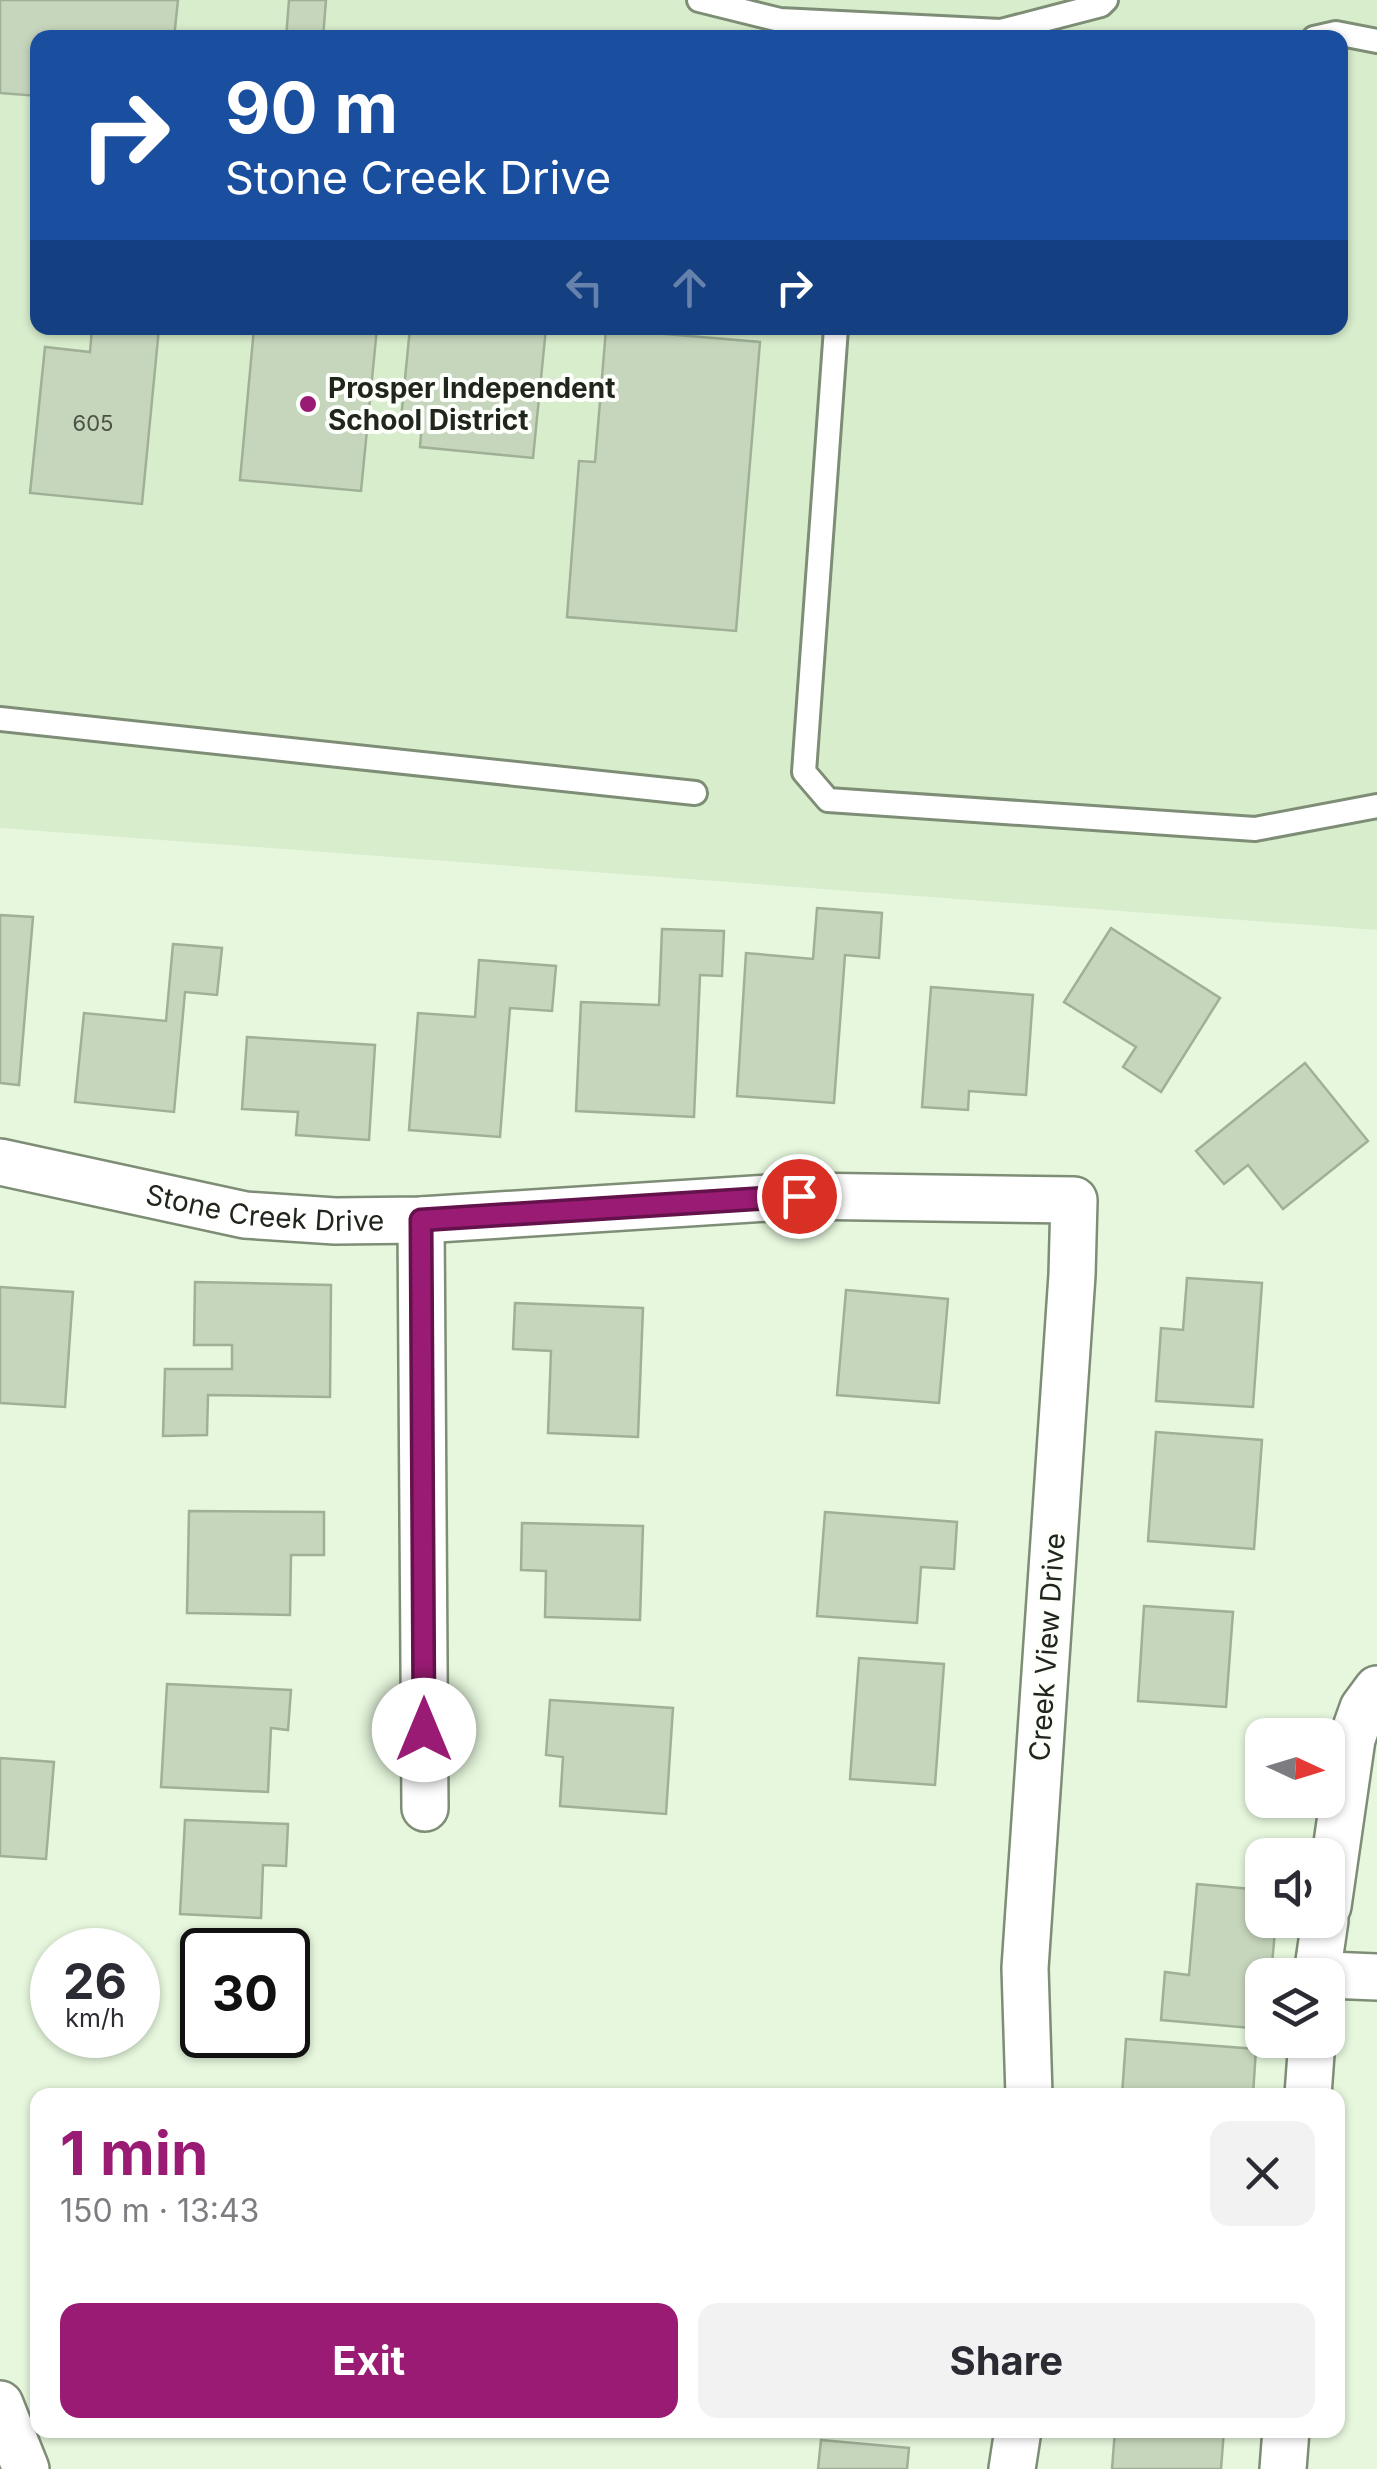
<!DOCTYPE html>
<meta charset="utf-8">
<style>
:root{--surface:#fff;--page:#f2f2f3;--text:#2b2b33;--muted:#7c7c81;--accent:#991b73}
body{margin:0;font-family:Inter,sans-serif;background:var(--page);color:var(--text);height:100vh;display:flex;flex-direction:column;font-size:38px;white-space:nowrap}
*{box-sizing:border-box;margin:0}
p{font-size:32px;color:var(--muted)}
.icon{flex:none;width:55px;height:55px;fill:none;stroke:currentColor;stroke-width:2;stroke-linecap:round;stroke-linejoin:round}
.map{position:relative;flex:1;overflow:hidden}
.details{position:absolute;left:30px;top:2088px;width:1315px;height:350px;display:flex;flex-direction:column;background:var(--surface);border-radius:20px;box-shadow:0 2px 8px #0004}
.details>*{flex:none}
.guide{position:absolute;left:30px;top:30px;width:1318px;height:305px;border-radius:20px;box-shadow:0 2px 8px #0004;background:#1a4fa0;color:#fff;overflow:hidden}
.needle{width:65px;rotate:94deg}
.buttons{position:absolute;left:1245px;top:1718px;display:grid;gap:20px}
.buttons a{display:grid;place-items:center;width:100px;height:100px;border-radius:20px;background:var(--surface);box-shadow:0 2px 8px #0004;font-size:50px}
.speed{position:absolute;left:30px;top:1928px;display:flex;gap:20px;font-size:50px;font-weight:700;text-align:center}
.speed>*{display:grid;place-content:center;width:130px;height:130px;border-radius:50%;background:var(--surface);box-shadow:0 2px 8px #0004;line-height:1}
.speed small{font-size:25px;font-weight:400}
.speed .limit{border:5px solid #111;border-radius:15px;background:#fff;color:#111}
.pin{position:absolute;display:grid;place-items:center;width:85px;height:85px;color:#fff;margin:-42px;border:5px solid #fff;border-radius:50%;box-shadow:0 2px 10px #0007}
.me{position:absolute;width:110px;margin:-55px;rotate:0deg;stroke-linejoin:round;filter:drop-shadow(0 0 8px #0008)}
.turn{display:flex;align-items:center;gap:35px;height:210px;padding:0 30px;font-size:45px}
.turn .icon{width:130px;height:130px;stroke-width:2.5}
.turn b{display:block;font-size:70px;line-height:85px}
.lanes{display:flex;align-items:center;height:95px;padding:0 30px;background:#0003;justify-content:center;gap:50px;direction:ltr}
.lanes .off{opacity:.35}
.round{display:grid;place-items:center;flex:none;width:105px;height:105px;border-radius:20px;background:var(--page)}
.summary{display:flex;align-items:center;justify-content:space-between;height:170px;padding:0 30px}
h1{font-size:60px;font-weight:700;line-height:75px;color:var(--accent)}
.primary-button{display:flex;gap:20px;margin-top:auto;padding:20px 30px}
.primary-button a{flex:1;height:115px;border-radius:20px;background:var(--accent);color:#fff;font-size:40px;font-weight:700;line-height:115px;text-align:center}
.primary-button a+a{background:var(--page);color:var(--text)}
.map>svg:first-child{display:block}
.built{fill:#d8edcc;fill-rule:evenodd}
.building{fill:#c6d6bc;stroke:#a0b097;stroke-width:2.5}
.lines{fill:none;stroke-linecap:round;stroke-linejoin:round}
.lane-casing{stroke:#7e8d75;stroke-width:28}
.street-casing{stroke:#7e8d75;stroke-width:50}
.lane{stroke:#fff;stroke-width:22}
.street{stroke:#fff;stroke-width:45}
.route-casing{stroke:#63124b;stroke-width:25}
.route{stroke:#991b73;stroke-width:18}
.poi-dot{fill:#991b73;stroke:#fcfffa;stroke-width:4}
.labels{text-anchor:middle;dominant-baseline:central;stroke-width:8;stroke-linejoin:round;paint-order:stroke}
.number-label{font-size:22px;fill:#4a5244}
.poi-label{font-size:28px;font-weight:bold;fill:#20261c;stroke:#fcfffa;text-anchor:start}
.street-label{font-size:28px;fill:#20261c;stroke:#fcfffa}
</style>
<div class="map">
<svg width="1377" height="2469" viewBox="0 0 1377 2469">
<rect width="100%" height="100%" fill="#e6f7dd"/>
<path class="built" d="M0,0h1377v930l-1377,-102zM38,38h1302v290h-1302z"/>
<g class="building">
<polygon points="0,0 178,0 174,38 38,38 38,96 0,93"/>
<polygon points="289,0 326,0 323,38 286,38"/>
<polygon points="92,328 159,328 142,504 30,493 45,347 90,352"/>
<polygon points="254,328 377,328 361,491 240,480"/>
<polygon points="410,328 546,328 533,458 420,447 422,422 401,419"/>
<polygon points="606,329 760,342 736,631 567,617 579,461 595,462"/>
<polygon points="817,908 882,913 879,958 845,955 834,1103 737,1096 746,953 813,959"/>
<polygon points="0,915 33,917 19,1085 0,1083"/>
<polygon points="1111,928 1220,998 1161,1092 1123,1067 1136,1047 1064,1002"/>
<polygon points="662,929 724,931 722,976 700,975 694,1117 576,1111 581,1002 659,1005"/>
<polygon points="173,944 222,948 217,995 185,992 174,1112 75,1102 84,1013 166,1021"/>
<polygon points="479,960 556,966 552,1011 510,1008 500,1137 409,1130 418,1013 475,1017"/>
<polygon points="931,987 1033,995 1026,1095 969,1091 968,1110 922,1107"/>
<polygon points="247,1037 375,1045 369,1140 296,1135 298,1112 242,1109"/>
<polygon points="1305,1063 1368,1141 1283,1209 1248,1165 1224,1184 1196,1151"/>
<polygon points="1187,1278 1262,1283 1253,1407 1156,1401 1161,1328 1183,1330"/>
<polygon points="195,1282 331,1285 330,1397 208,1395 207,1435 163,1436 165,1369 232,1369 232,1345 194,1345"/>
<polygon points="0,1287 73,1292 65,1407 0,1403"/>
<polygon points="846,1290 948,1299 939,1403 837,1395"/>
<polygon points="515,1303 643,1308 638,1437 548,1433 551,1351 513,1349"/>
<polygon points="1156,1432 1262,1440 1254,1549 1148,1541"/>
<polygon points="189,1511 324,1512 324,1555 291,1555 290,1615 187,1613"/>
<polygon points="825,1512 957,1522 954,1569 921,1567 917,1623 817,1616"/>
<polygon points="522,1523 643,1526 640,1620 545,1617 546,1571 521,1570"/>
<polygon points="1144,1606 1233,1612 1226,1707 1138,1701"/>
<polygon points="859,1658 944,1664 935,1785 850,1779"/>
<polygon points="167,1684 291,1690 288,1730 271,1728 268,1792 161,1787"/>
<polygon points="550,1700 673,1708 666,1814 560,1806 563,1757 546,1755"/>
<polygon points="0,1758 54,1762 46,1859 0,1856"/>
<polygon points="185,1820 288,1824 286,1866 263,1865 261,1918 180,1914"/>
<polygon points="1197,1884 1262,1890 1262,1920 1276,1920 1271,1975 1262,1975 1262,2029 1161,2020 1165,1972 1189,1975"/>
<polygon points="1126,2039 1256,2049 1253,2095 1122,2095"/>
<polygon points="1115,2430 1224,2430 1221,2469 1112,2469"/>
<polygon points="821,2440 909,2448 907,2469 818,2469"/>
</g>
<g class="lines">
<g class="lane-casing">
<g id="lane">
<polyline points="699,0 780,20 1001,31 1101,5 1106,0"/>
<polyline points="1314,38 1336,33 1377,41"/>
<polyline points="836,328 804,772 828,800 1255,829 1377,806"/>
<polyline points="0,719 695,793"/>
</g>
</g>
<g class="street-casing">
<g id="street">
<path id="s1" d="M0,1162l245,53 90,6 86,-1 378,-24 275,4 -2,75 -47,693 4,127"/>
<polyline points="421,1220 425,1808"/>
<polyline points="1328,1906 1352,1739 1363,1708 1377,1689"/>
<polyline points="1317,1975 1325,1920"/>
<polyline points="1328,1975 1377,1977"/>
<polyline points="1308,2095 1312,2040"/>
<polyline points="0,2404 26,2469"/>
<polyline points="1012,2469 1018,2430"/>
<polyline points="1283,2469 1286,2430"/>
</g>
</g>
<use href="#lane" class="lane"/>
<use href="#street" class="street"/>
</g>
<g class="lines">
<g class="route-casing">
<polyline id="route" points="424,1730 421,1220 799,1196"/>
</g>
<use href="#route" class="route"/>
</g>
<circle class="poi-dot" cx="308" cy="404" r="10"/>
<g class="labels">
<g class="number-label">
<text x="93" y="423">605</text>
</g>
<g class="poi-label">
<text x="328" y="388">Prosper Independent<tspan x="328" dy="32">School District</tspan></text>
</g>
<g class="street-label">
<text stroke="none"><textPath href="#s1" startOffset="270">Stone Creek Drive</textPath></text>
<text transform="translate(1047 1647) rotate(-86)">Creek View Drive</text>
</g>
</g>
</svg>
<div class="buttons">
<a><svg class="needle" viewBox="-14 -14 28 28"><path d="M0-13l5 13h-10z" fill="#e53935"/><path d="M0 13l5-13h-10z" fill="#7c7c81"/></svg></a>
<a><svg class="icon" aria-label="sound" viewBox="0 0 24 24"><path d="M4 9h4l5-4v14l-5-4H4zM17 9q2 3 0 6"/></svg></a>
<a><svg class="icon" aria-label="layers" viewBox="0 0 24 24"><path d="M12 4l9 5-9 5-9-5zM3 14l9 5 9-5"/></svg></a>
</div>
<div class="speed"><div>26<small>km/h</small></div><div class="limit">30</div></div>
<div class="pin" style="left:799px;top:1196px;background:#d93025"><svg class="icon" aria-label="arrive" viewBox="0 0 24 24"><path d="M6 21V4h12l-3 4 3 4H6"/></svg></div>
<svg class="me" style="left:424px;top:1730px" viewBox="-20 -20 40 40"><circle r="19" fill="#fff"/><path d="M0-13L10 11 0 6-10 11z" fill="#991b73"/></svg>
<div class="guide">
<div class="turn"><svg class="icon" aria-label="right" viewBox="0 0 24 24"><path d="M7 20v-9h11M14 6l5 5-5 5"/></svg><div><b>90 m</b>Stone Creek Drive</div></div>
<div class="lanes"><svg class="icon off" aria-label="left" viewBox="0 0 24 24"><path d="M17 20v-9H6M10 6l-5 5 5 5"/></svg><svg class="icon off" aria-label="ahead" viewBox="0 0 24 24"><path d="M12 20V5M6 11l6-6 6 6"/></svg><svg class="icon" aria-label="right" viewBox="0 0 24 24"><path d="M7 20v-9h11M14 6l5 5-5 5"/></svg></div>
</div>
<section class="details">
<div class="summary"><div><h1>1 min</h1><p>150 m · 13:43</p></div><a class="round"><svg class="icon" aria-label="close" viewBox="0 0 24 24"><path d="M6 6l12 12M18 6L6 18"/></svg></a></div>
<div class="primary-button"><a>Exit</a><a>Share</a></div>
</section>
</div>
